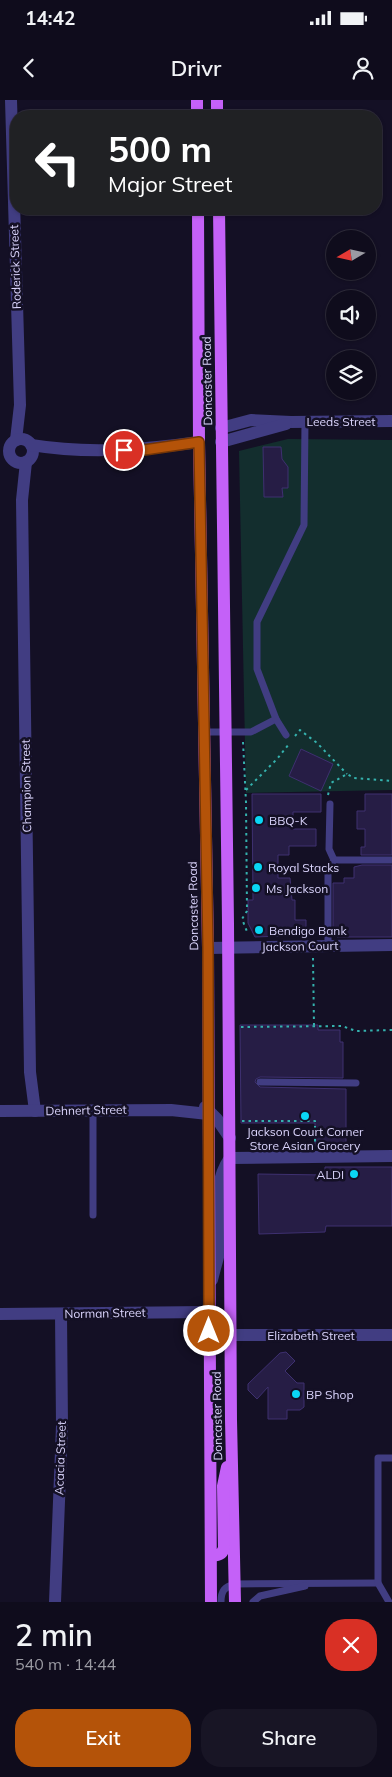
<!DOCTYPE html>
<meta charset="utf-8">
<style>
:root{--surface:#0f0c1c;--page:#181525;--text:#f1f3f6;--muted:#9b9ba3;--line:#2f2c3b;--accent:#b45309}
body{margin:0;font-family:Mulish,sans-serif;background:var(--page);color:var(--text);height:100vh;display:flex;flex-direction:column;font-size:19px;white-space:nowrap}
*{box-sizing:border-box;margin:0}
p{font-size:16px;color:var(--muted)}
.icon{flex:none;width:28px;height:28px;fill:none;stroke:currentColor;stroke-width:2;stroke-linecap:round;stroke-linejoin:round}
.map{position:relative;height:1502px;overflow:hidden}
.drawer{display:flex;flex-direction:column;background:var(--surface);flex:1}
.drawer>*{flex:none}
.guide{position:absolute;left:10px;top:10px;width:372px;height:105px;border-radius:20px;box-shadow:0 1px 4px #0004,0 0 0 1px var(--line);background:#202124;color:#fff;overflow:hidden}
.needle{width:32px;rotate:261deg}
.fabs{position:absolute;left:326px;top:130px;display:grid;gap:10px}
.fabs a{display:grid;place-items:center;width:50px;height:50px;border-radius:50%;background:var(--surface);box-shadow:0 1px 4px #0004,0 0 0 1px var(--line);font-size:25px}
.pin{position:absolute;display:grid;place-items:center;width:42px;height:42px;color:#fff;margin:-21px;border:2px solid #fff;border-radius:50%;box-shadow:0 1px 5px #0007}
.me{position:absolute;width:55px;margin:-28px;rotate:0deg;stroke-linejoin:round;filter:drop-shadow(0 0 4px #0008)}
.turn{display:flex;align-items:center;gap:18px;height:105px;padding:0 15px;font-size:22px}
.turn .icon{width:65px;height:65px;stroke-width:2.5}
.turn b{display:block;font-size:35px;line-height:42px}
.round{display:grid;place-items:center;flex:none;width:52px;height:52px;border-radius:20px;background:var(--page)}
.head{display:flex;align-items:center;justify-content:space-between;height:85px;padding:0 15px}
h1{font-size:30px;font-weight:600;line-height:38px}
.primary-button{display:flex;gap:10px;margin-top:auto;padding:10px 15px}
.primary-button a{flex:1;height:58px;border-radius:20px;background:var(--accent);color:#fff;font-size:20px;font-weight:600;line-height:58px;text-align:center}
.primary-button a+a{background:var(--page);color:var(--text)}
.status{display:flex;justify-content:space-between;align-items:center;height:35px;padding:0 25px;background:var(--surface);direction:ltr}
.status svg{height:14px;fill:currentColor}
header{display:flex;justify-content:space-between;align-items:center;height:65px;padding:0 15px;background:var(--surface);font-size:22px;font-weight:600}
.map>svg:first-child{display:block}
.green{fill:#132e2e}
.building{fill:#261d45;stroke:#3e3070}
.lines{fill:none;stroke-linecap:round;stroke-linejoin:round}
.path{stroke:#35b2ae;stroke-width:2;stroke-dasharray:2.5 4;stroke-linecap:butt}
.service{stroke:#413d82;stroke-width:7}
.minor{stroke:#413d82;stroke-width:12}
.primary{stroke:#c461f8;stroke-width:12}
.route-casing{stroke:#753606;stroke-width:12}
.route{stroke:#b45309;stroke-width:9}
.poi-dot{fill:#0ad6f4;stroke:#141025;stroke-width:2}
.labels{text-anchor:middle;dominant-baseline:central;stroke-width:5;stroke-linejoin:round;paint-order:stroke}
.street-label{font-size:12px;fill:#dbd5fd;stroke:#141025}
.poi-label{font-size:12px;fill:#dbd5fd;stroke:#141025;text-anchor:start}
</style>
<div class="status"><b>14:42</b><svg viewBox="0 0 49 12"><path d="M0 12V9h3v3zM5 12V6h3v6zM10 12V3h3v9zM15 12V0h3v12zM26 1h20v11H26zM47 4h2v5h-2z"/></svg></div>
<header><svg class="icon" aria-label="back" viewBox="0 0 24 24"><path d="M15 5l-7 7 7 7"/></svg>Drivr<svg class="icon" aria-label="person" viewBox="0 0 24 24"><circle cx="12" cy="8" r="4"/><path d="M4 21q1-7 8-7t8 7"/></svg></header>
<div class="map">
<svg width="392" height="1502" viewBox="0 0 392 1502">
<rect width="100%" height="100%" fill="#141025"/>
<polygon class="green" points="288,339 392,340 392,690 246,693 239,351"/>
<g class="building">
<polygon points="263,347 281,347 282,359 288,367 288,388 282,388 283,397 264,397"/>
<polygon points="301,649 333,664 321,691 289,676"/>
<polygon points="252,694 321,694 321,712 293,712 293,729 316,729 316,746 289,746 289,755 278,755 278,778 290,778 292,800 295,800 295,820 306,820 306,835 255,837 248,823 248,800 253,800"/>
<polygon points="365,694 392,694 392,755 361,755 361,747 365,747 365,729 357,729 357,711 365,711"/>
<polygon points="362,765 392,765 392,837 337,837 333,832 333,783 344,783 344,778 354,778 354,767"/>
<polygon points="240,925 318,925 318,930 340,930 340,942 343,942 343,978 260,977 256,979 255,982 260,987 346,989 346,1046 315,1046 315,1023 241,1023"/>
<polygon points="325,1067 392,1067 392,1126 326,1126 325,1132 259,1134 258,1074 325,1075"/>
<polygon points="286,1252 295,1261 285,1271 297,1283 304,1283 304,1307 300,1310 287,1310 287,1319 268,1319 268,1287 257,1299 248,1290 248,1284 280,1253"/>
</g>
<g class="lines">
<g class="path">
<polyline points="295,636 300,630 317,643 347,674"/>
<polyline points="243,642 246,702 247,811 242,819 248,834"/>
<polyline points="246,690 277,659 289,644"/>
<polyline points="328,695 331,683 347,674 354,678 392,681"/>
<polyline points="313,858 314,926"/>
<polyline points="241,927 342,926 356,931 392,930"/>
<polyline points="242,1021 315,1021 315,1045"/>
</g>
<g class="service">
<polyline points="204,632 251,632 276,619"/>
<polyline points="286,635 276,619 257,569 257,522 304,425 305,321"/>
<polyline points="330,704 329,749 334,760"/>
<polyline points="328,846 328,771 334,760 392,760"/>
<polyline points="260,982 356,983"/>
<polyline points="93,1010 93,1115"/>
<path d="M221,1502c0,-11 3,-15 14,-18l143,-1"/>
<polyline points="253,1502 260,1496 305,1486"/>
<polyline points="389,1502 378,1483 378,1358 392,1358"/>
</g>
<g class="minor">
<polyline points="11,0 20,305 16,340"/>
<polyline points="221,328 251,320 291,322 392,321"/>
<circle cx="21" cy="351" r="12"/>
<polyline points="221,342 286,324"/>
<path d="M31,345c56,9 112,5 168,-3"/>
<polyline points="26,362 22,400 30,972 35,1011"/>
<polyline points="208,848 392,845"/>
<polyline points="205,1007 217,1019 230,1038"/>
<polyline points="0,1011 171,1010 208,1014"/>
<path d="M212,1180c2,-9 5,-18 7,-27 4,-34 -10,-65 11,-95l162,-2"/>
<polyline points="0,1214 209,1212"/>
<polyline points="230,1235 392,1235"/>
<polyline points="55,1502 62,1326 61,1214"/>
</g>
<g class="primary">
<polyline points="197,0 197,16"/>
<polyline points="217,0 217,16"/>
<polyline points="198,109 199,342 208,848 211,1502"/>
<polyline points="219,109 228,823 231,1320 235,1502"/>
<path d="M211,1456c7,-1 11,-1 13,-8l-1,-62 4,-19"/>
</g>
</g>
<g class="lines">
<g class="route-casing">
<polyline id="route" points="124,350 144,350 199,342 208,848 209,1231"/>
</g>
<use href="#route" class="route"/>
</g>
<g class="poi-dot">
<circle cx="259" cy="720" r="5"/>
<circle cx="258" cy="767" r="5"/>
<circle cx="256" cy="788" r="5"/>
<circle cx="259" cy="830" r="5"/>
<circle cx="305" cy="1016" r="5"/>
<circle cx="354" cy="1074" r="5"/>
<circle cx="296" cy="1294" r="5"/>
</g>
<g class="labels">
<g class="street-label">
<text transform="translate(15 167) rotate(-92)">Roderick Street</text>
<text transform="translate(207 281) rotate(-91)">Doncaster Road</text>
<text x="341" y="321">Leeds Street</text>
<text transform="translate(26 686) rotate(-91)">Champion Street</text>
<text transform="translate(193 806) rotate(-91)">Doncaster Road</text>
<text transform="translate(300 846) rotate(-1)">Jackson Court</text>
<text transform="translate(86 1010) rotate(-1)">Dehnert Street</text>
<text transform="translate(105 1213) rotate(-1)">Norman Street</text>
<text x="311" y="1235">Elizabeth Street</text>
<text transform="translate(217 1316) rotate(-91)">Doncaster Road</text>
<text transform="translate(60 1358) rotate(-88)">Acacia Street</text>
</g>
<g class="poi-label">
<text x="269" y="720">BBQ-K</text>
<text x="268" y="767">Royal Stacks</text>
<text x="266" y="788">Ms Jackson</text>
<text x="269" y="830">Bendigo Bank</text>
<text x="305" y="1031" text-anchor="middle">Jackson Court Corner<tspan x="305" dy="14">Store Asian Grocery</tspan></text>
<text x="344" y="1074" text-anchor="end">ALDI</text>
<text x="306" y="1294">BP Shop</text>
</g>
</g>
</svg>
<div class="fabs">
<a><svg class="needle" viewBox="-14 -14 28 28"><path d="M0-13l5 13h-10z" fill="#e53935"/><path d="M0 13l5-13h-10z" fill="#9b9ba3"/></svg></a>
<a><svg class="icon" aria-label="sound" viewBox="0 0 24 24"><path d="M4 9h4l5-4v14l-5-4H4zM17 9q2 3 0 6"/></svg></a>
<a><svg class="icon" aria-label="layers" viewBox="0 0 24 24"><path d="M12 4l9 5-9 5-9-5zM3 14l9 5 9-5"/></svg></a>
</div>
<div class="pin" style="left:124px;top:350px;background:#d93025"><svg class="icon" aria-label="arrive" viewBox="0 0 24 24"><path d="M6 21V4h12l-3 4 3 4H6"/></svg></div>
<svg class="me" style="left:209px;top:1231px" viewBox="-20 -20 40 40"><circle r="17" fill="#b45309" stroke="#fff" stroke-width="3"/><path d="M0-11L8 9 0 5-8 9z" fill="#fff"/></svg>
<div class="guide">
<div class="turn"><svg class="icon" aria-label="left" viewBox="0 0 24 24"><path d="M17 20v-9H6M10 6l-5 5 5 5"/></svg><div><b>500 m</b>Major Street</div></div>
</div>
</div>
<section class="drawer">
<div class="head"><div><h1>2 min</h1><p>540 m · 14:44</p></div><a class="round" style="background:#d93025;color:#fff"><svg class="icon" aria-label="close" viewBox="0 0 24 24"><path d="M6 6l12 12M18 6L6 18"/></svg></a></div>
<div class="primary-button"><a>Exit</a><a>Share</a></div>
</section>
